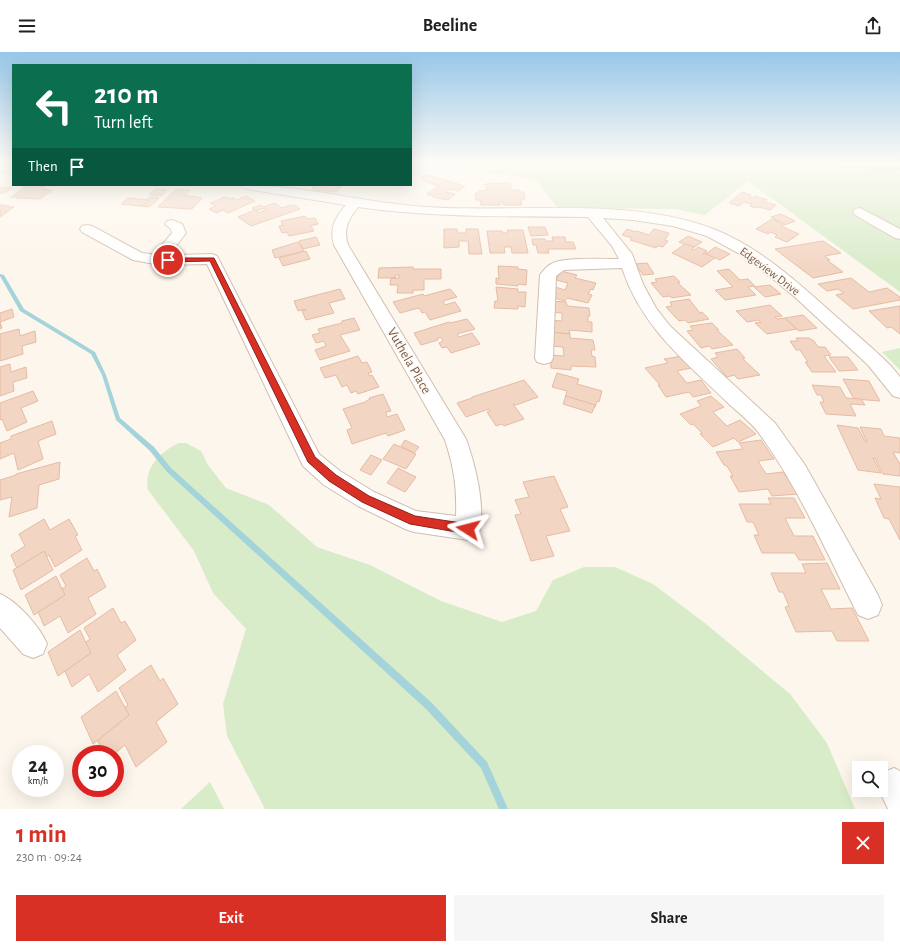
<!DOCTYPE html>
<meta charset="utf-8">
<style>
:root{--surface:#fff;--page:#f6f6f6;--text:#202124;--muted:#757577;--accent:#d93025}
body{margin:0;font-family:"Alegreya Sans",sans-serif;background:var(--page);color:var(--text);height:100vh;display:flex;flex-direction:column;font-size:15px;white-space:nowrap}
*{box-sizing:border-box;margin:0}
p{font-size:13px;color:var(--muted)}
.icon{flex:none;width:22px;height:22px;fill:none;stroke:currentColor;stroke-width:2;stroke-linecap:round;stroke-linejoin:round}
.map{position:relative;height:757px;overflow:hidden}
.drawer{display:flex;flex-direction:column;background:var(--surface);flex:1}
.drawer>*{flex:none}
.banner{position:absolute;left:12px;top:12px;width:400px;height:122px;border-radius:0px;box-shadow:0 4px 16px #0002;background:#0b6e4f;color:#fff;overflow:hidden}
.controls{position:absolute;left:852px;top:709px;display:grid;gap:8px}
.controls a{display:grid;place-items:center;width:36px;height:36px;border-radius:0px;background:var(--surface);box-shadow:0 4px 16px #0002;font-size:20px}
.speed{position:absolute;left:12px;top:693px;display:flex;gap:8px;font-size:20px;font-weight:700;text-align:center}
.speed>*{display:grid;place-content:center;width:52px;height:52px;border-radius:50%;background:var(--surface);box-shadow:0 4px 16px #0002;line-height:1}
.speed small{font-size:10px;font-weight:400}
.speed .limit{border:6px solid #d22;background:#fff;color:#111}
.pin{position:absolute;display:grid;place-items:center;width:34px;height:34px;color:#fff;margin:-17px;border:2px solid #fff;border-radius:50%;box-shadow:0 1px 4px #0007}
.me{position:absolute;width:44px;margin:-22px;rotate:279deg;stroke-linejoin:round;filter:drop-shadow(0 0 3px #0008)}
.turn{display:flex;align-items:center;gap:14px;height:84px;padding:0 16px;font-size:18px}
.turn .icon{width:52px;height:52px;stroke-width:2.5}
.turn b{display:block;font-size:28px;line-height:34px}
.then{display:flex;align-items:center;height:38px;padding:0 16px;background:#0003;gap:8px;font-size:15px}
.round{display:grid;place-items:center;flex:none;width:42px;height:42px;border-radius:0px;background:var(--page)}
.headline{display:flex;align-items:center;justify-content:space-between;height:68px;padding:0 16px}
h1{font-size:24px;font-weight:600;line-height:30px;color:var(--accent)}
.cta{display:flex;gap:8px;margin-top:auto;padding:8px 16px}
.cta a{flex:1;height:46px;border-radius:0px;background:var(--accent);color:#fff;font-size:16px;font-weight:600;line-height:46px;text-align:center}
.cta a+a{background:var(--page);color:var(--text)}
header{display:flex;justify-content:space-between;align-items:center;height:52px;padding:0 16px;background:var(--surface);font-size:18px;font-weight:600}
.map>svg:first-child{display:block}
.green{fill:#d8ecc9}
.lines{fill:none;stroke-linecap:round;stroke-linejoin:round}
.stream{fill:#a5d3da;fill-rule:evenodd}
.building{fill:#f3d5c3;stroke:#e6bba3}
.minor-casing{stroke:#d1beb0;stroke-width:2}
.highway-casing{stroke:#dad1cd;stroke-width:2}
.minor{fill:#fff;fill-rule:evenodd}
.highway{fill:#f7b7a3;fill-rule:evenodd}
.route{fill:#d93025;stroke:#8d1f18}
.labels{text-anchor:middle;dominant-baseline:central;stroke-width:3;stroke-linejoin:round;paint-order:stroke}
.far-street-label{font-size:12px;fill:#7a5c4d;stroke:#fffaf3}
.street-label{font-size:14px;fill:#7a5c4d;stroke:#fffaf3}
</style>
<header><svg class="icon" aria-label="menu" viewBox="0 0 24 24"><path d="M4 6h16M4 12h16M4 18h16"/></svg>Beeline<svg class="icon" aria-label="share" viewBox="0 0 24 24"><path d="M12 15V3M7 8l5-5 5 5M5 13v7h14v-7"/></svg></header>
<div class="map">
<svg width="900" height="757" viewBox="0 0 900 757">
<rect width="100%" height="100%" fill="#fdf6ec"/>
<g class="green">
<polygon points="464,111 699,111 900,120 900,240 748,129 705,163 675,157 558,156 535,127 445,114"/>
<polygon points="900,296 900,318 882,300"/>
<path d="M179,391h7l15,8 7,14 18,23 43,17 48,42 53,18 71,36 61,21 34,-11 17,-31 31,-13h31l38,17 53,40 84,70 37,49 28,66h-590l-38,-73 -4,-32 23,-75 -33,-36 -19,-42 -46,-61c-4,-23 12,-38 31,-47z"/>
<polygon points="210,730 224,757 181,757"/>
</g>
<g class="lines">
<polygon class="stream" points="0,222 4,223 24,257 95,300 106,323 120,366 154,395 171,416 432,651 487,710 508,757 499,757 481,716 426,657 167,420 150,399 116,368 102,323 91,302 20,259 0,224"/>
</g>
<g class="building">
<polygon points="425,123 430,124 465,134 458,139 450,137 445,140 455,142 448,148 437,146 427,142 439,134 423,129 425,128 420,126"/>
<polygon points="510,131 511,138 519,138 519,140 524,140 525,147 521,147 522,153 503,153 502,150 500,150 500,153 481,153 480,148 476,148 475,141 479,141 479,139 487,138 485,132"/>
<polygon points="26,133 40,133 38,134 45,134 42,137 52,138 40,147 16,146 18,145 11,145 25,135 23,135"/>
<polygon points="314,133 341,133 337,140 313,138 315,136 312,136"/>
<polygon points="3,135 12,136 4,141 0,141 0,137"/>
<polygon points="155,137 167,138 161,144 149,143"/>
<polygon points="176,137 190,138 184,143 202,146 192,157 158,155"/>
<polygon points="742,140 751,143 749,144 753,146 755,144 767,148 765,150 776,153 770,158 759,155 757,156 750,154 752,152 744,150 739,154 729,151"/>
<polygon points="246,144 255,149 228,161 223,158 216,161 209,157 216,154 210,151 225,145 230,147 233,146 237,148"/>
<polygon points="150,145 159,146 149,155 140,154"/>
<polygon points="128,146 149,148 142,154 121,152"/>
<polygon points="275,151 282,156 291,153 295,153 300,157 251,174 238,165 255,158 258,161 266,158 263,155"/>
<polygon points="0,153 9,154 8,155 14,155 0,165"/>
<polygon points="261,153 265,156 256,159 252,156"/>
<polygon points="781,162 795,169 785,173 771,165"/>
<polygon points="305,164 307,167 315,166 318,172 311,174 314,179 289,184 287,180 282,181 279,174 283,173 281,169"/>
<polygon points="772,167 784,172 781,174 799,182 787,190 775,185 777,183 771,180 768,182 756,177"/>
<polygon points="528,175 545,175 548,183 531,184"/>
<polygon points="444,177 457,177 458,181 466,181 466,177 478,177 482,202 469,202 468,189 459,189 459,195 444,196"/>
<polygon points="627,177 636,180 637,179 649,183 654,177 669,181 665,188 668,189 663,195 658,194 656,196 630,188 632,186 622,183"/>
<polygon points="507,178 523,178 528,201 512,201 511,195 504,195 505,201 490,201 487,179 502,179 503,181 508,181"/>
<polygon points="688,184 702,190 693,196 679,190"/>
<polygon points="316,185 320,193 303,197 299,189"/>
<polygon points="552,185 565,185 566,190 573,190 576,197 548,197 549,201 538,201 536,193 533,193 532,187 545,187 546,189 553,189"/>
<polygon points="823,189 841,201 825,204 830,208 827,208 843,220 813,226 775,197"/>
<polygon points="298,190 304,199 275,206 272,198"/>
<polygon points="685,192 694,195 692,197 694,198 698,195 707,199 703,202 707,201 716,205 702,215 672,201"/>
<polygon points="715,195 730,202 720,208 706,202"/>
<polygon points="306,199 310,207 283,214 279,206"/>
<polygon points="647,211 654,222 643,223 635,212"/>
<polygon points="498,214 518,215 518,217 527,218 526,233 518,232 518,234 496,232 496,226 499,227"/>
<polygon points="413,215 413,217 441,217 441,227 424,227 424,238 413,238 413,241 397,241 398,233 390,233 391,226 399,226 399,223 396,223 395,226 378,226 379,216"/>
<polygon points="729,217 740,228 748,227 755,234 748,235 756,243 725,248 715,238 733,235 717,219"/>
<polygon points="561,219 577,223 575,226 596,231 593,238 591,237 588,242 592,243 588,251 567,246 565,249 547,244 552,234 565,238 568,231 556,228"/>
<polygon points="674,224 680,230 678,231 691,243 672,246 669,244 663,245 651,231 657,230 655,227"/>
<polygon points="851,226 869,240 887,236 900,245 900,248 853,257 836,243 844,241 838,237 827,239 818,232"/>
<polygon points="770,233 781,242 765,245 754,235"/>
<polygon points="496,235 518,237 518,240 526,240 525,255 518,254 518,257 494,256 495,249 498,249"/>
<polygon points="340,237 345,247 329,251 334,261 306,268 302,259 306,258 305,257 298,259 294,249"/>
<polygon points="450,237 457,245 443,249 445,253 455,250 461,259 430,268 425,260 422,261 419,256 400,261 393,250 423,242 424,244"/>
<polygon points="689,247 700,261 702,260 709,267 688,271 685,268 679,269 666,255 672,254 670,250"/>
<polygon points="549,249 566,250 567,254 589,256 590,264 588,264 588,270 592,270 592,280 569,278 570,282 549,280 549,268 562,269 562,261 549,260"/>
<polygon points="770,253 782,264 775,265 777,267 785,266 797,277 767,282 755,271 761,270 758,268 747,270 736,259"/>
<polygon points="900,254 900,282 891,275 887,276 869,259"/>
<polygon points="12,257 14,265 0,270 2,276 0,277 0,261"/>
<polygon points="803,263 817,276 799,279 785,266"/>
<polygon points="354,266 360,278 340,283 350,299 320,308 315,298 326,294 324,289 316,291 312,283 320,281 318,277 342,271 342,269"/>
<polygon points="467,267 475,277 457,282 459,285 472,281 480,292 451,301 447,295 442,296 439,291 443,289 441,285 437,287 438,288 421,293 414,281 449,270 450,271"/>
<polygon points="712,271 719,278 717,278 733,293 712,297 709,294 701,296 687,279 693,278 690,274"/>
<polygon points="19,277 20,284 35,279 36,290 22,294 23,302 0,309 0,282"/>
<polygon points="549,280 570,282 570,286 593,288 595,298 591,298 592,304 595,305 596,315 571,314 571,318 551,316 550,303 564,304 563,295 549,294"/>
<polygon points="796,286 809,286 814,289 818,295 825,295 831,303 824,304 836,320 812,320 805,310 808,310 800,298 796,298 790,289 798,289"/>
<polygon points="737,297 745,306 742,306 760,323 738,327 734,323 727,325 711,307 718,305 715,301"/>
<polygon points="358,304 362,311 367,310 372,320 368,321 370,324 372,323 379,335 358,342 356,339 351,341 347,333 342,335 336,323 325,326 320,316"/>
<polygon points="682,304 691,316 677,319 687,331 701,328 711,341 693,345 689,340 666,345 658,333 660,333 645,316 668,311 664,307"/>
<polygon points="829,305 848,305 858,318 839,319"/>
<polygon points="10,312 11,320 26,315 27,326 13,330 14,339 0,344 0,315"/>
<polygon points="557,321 579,327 577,332 602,339 599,350 597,349 595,355 565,346 567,339 552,335"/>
<polygon points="843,327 869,329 880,349 854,347"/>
<polygon points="524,328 538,345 516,353 513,352 524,367 504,374 502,372 496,374 487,360 490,359 489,357 466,365 457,351 472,346 472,345"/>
<polygon points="812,333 840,335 846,346 861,347 865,353 850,352 856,364 826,362 820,350 824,350 821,343 817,343"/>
<polygon points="33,339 38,349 21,356 27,370 7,379 2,367 0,368 0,351"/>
<polygon points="383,342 391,359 386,360 387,365 397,362 405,378 388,384 386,381 352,392 347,378 352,376 343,357 365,350 370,347 369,346"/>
<polygon points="566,344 595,353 592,361 563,352"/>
<polygon points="711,344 724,355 713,360 727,374 740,368 756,382 738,390 734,386 713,395 700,382 702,381 693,372 691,373 680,362 701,354 697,349"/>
<polygon points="52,369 56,382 38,389 43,407 18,418 14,401 0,407 0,391 11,387 11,384"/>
<polygon points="837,373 858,376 865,389 867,390 860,375 881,377 884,384 900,386 900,401 893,400 900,412 900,424 883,422 875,406 873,406 881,421 858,418"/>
<polygon points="405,388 419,395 414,401 401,394"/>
<polygon points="761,388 774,407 758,409 766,422 783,420 798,442 772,444 768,437 739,440 730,424 733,424 727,414 724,413 716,400 743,397 739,391"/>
<polygon points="394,392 416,402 406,417 383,407"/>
<polygon points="371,403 382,408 371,423 360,418"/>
<polygon points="60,410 59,427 39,433 37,456 9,465 12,445 0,448 0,428 16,423 16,422"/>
<polygon points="398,416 416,425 405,440 387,431"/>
<polygon points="554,424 568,455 560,457 570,479 546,484 554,504 531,509 515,463 521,462 515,448 529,445 523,430"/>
<polygon points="874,432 900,435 900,488 889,467 884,466 875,446 881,447"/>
<polygon points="768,446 794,446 805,466 785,466 794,484 813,484 825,508 799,508 795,501 762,501 754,483 759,483 753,470 747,470 739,452 771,452"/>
<polygon points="44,467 50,478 69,467 78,483 75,484 82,498 55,515 49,503 40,509 38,506 18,519 11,503 25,494 19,482"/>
<polygon points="44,499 53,518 21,538 13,518"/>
<polygon points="87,506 94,519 97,517 106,535 88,546 96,562 68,581 60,564 44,574 37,557 58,544 56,541 66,534 60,523"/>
<polygon points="827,511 840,537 821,537 831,557 852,556 869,589 837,589 832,579 796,580 785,555 789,554 783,540 779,540 771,521 806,521 802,512"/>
<polygon points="56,524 65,543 34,563 25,543"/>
<polygon points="113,556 121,571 125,569 136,588 117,603 126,618 98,640 89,622 72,635 63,615 83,600 80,595 90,587 84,576"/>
<polygon points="80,578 91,601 58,624 48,600"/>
<polygon points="151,613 160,629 163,626 178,652 156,670 167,690 136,715 125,693 114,702 104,702 95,683 117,665 118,661 128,653 119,636"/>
<polygon points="116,639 129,663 93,692 81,665"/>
</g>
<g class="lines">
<g class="minor-casing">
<g id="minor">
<polygon points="0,111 13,112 13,120 0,119"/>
<path d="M241,133c62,0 123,18 185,22 92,6 205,-11 290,23 44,18 80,51 115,82 20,18 41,35 60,54l9,11v21l-7,-2 -25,-31 -72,-67 -34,-28 -24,-17 -31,-17 -34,-10 -40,-6 -30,-2 29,36 11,30 13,24 14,18 105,97 30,42 73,130 4,10 -4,10 -10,4 -10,-4c-30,-59 -58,-125 -97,-179 -8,-12 -21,-22 -32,-32 -43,-42 -88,-77 -107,-136l-58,2 -8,6 -3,82 -2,4 -7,2 -7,-2 -2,-4 5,-83c3,-4 7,-9 11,-11 11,-7 53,-5 68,-5l-7,-13 -24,-29c-77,-1 -153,1 -230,-10 -10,13 -15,22 -10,38l118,194c9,25 22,73 11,98l-9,3 -54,-8 -9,-3 -47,-23 -34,-21 -21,-19 -96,-202 -47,1 -27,-5 -51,-28 -2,-3 2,-3 5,-1 5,1 50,27 17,2 3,-10 10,-12 -1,-4 -6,-5 2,-3 5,-1 10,4 4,9 -10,13 -2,9 38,-1 5,2 102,198 21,17 34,21 42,19 40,5c1,-29 -2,-48 -11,-76l-111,-195c-5,-17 1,-27 12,-40l-99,-16 -4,-1z"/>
<polygon points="860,156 900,177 900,187 895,186 855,163 853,160 855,157"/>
<path d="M0,542c17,7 40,33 47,50l-4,10 -10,4 -10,-4 -23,-26z"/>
<polygon points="894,716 900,719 900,757 888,757 879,738 881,738 882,721"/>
</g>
</g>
<g class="highway-casing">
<polygon id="highway" points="819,111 900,111 900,118 825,115 821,114"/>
</g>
<use href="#minor" class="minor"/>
<use href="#highway" class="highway"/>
</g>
<linearGradient id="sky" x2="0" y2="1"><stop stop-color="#97c7e8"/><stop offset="0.51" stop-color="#fefbf6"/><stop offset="1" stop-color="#fefbf6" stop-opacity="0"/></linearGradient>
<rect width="900" height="217" fill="url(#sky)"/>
<polygon class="route" points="165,206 214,206 315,405 336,423 369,444 415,464 468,472 472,474 473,477 472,480 468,482 410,472 362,450 329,429 308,410 210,209 168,210 165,209"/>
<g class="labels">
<g class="far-street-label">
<text transform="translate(770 219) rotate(37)">Edgeview Drive</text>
</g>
<g class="street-label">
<text transform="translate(409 309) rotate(60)">Vuthela Place</text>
</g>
</g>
</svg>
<div class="controls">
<a><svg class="icon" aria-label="search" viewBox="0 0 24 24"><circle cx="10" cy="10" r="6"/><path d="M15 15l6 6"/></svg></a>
</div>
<div class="speed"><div>24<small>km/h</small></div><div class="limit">30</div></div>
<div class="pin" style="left:168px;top:208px;background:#d93025"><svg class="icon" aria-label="arrive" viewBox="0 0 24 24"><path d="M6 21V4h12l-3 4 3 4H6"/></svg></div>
<svg class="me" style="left:468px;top:477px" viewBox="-20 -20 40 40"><path d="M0-17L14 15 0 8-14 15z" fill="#d93025" stroke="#fff" stroke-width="4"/></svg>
<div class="banner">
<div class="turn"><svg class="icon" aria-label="left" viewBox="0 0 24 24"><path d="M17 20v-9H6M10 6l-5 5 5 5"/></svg><div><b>210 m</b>Turn left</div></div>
<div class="then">Then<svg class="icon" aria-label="arrive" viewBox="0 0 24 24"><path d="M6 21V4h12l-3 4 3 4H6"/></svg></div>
</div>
</div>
<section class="drawer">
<div class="headline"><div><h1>1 min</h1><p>230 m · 09:24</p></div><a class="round" style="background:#d93025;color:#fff"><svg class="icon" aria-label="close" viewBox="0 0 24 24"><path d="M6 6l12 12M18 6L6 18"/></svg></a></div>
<div class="cta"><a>Exit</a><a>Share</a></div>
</section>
